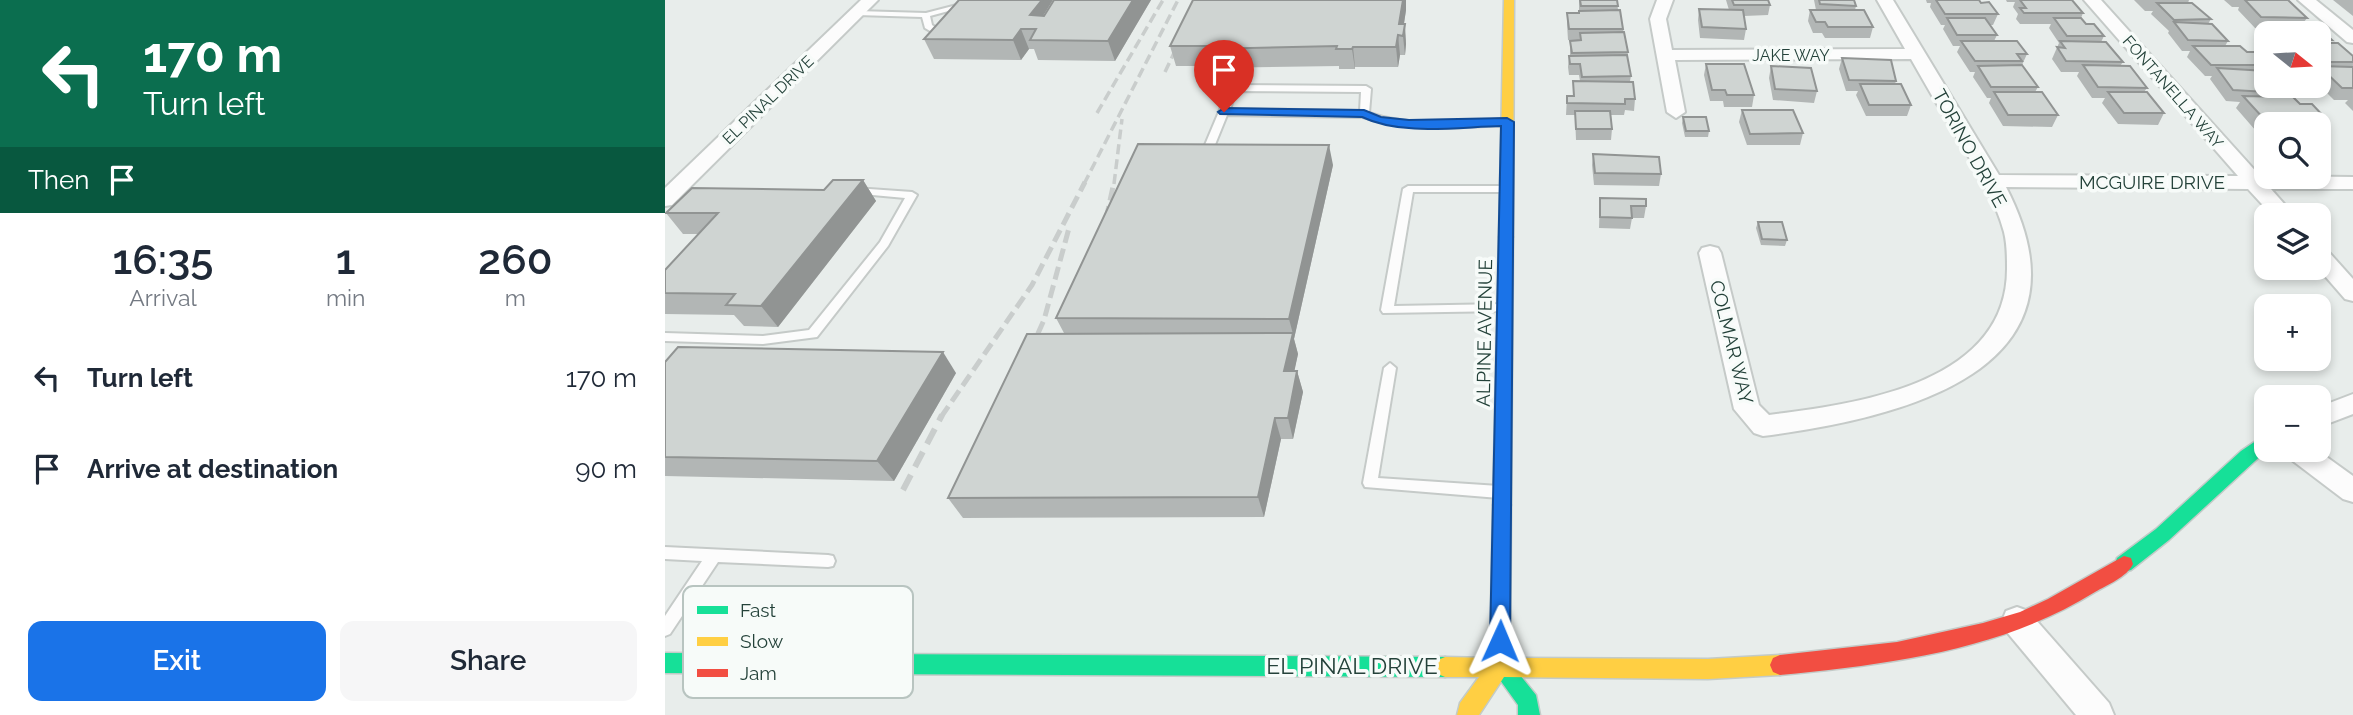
<!DOCTYPE html>
<meta charset="utf-8">
<style>
:root{--surface:#fff;--page:#f6f6f7;--text:#1f2937;--muted:#747a83;--accent:#1a73e8}
body{margin:0;font-family:Raleway,sans-serif;background:var(--page);color:var(--text);height:100vh;display:flex;flex-direction:column;font-size:26px;white-space:nowrap}
*{box-sizing:border-box;margin:0}
p{font-size:23px;color:var(--muted)}
.icon{flex:none;width:38px;height:38px;fill:none;stroke:currentColor;stroke-width:2;stroke-linecap:round;stroke-linejoin:round}
.map{position:relative;flex:1;overflow:hidden}
.panel{display:flex;flex-direction:column;background:var(--surface);width:665px}
.panel>*{flex:none}
.top-card{background:#0b6e4f;color:#fff;overflow:hidden}
.needle{width:46px;rotate:108deg}
.controls{position:absolute;left:1589px;top:21px;display:grid;gap:14px}
.controls a{display:grid;place-items:center;width:77px;height:77px;border-radius:14px;background:var(--surface);box-shadow:0 4px 10px #0003;font-size:35px}
.pin{position:absolute;display:grid;place-items:center;width:60px;height:60px;color:#fff;margin:-72px -30px;border-radius:50% 50% 50% 0;rotate:-45deg;box-shadow:0 0 7px #0007}
.pin .icon{rotate:45deg}
.me{position:absolute;width:77px;margin:-38px;rotate:1deg;stroke-linejoin:round;filter:drop-shadow(0 0 5px #0008)}
.turn{display:flex;align-items:center;gap:24px;height:147px;padding:0 28px;font-size:32px}
.turn .icon{width:91px;height:91px;stroke-width:2.5}
.turn b{display:block;font-size:49px;line-height:60px}
.then{display:flex;align-items:center;height:66px;padding:0 28px;background:#0003;gap:14px;font-size:26px}
.eta{display:flex;justify-content:space-evenly;align-items:center;height:119px;text-align:center}
.eta b{font-size:42px;font-weight:600;line-height:49px}
.action{display:flex;gap:14px;margin-top:auto;padding:14px 28px}
.action a{flex:1;height:80px;border-radius:14px;background:var(--accent);color:#fff;font-size:28px;font-weight:600;line-height:80px;text-align:center}
.action a+a{background:var(--page);color:var(--text)}
ul{padding:0;list-style:none}
li{display:flex;align-items:center;gap:21px;height:91px;padding:0 28px}
li div{flex:1}
li b{display:block;font-size:26px}
li em{font-style:normal}
main{display:flex;flex:1;min-height:0}
.map>svg:first-child{display:block}
.lines{fill:none;stroke-linecap:round;stroke-linejoin:round}
.lane-casing{stroke:#c5cac8;stroke-width:4}
.street-casing{stroke:#c5cac8;stroke-width:4}
.fast-casing{stroke:#c3cbc8;stroke-width:3}
.slow-casing{stroke:#c3cbc8;stroke-width:3}
.jam-casing{stroke:#c3cbc8;stroke-width:3}
.lane{fill:#fcfcfc;fill-rule:evenodd}
.street{fill:#fcfcfc;fill-rule:evenodd}
.fast{fill:#16e098;fill-rule:evenodd}
.slow{fill:#ffcf43;fill-rule:evenodd}
.jam{fill:#f24e42;fill-rule:evenodd}
.rail-far2{stroke:#c9cdcc;stroke-width:3.5;stroke-dasharray:10 5;stroke-linecap:butt}
.rail-far1{stroke:#c9cdcc;stroke-width:5;stroke-dasharray:13 6;stroke-linecap:butt}
.rail{stroke:#c9cdcc;stroke-width:6;stroke-dasharray:17 9;stroke-linecap:butt}
.wall{fill:#b2b6b5}
.shaded-wall{fill:#919493}
.building{fill:#cfd4d2;stroke:#919493;stroke-width:2}
.route{fill:#1a73e8;stroke:#114b97;stroke-width:2}
.labels{text-anchor:middle;dominant-baseline:central;stroke-width:7;stroke-linejoin:round;paint-order:stroke}
.far-street-label{font-size:16px;fill:#24423a;stroke:#f7fbf9}
.street-label{font-size:19px;fill:#24423a;stroke:#f7fbf9}
.near-street-label{font-size:23px;fill:#24423a;stroke:#f7fbf9}
.key{fill:#f7fbf9;stroke:#b8c4c0;stroke-width:2}
.key-label{font-size:19px;fill:#24423a}
</style>
<main>
<section class="panel">
<div class="top-card">
<div class="turn"><svg class="icon" aria-label="left" viewBox="0 0 24 24"><path d="M17 20v-9H6M10 6l-5 5 5 5"/></svg><div><b>170 m</b>Turn left</div></div>
<div class="then">Then<svg class="icon" aria-label="arrive" viewBox="0 0 24 24"><path d="M6 21V4h12l-3 4 3 4H6"/></svg></div>
</div>
<div class="eta">
<div><b>16:35</b><p>Arrival</p></div>
<div><b>1</b><p>min</p></div>
<div><b>260</b><p>m</p></div>
</div>
<ul>
<li><svg class="icon" aria-label="left" viewBox="0 0 24 24"><path d="M17 20v-9H6M10 6l-5 5 5 5"/></svg><div><b>Turn left</b></div><em>170 m</em></li>
<li><svg class="icon" aria-label="arrive" viewBox="0 0 24 24"><path d="M6 21V4h12l-3 4 3 4H6"/></svg><div><b>Arrive at destination</b></div><em>90 m</em></li>
</ul>
<div class="action"><a>Exit</a><a>Share</a></div>
</section>
<div class="map">
<svg width="1688" height="715" viewBox="0 0 1688 715">
<rect width="100%" height="100%" fill="#e8edeb"/>
<g class="lines">
<g class="lane-casing">
<g id="lane">
<polygon points="311,0 324,0 265,16 267,25 283,36 279,39 260,28 257,17 192,15 188,13 192,11 261,13"/>
<path d="M568,85l133,1 5,3 -2,24c44,15 93,8 139,6l5,3 -5,3c-49,2 -98,8 -145,-8l-136,-2 -15,37 -2,2h-6l-2,-2 27,-64zM571,91l125,1 -1,19 -130,-2z"/>
<polygon points="743,186 842,186 847,189 842,192 748,192 729,306 839,304 845,308 843,311 718,313 716,310 738,189"/>
<polygon points="190,188 247,192 252,195 223,246 152,337 98,344 0,341 0,333 98,336 144,330 215,242 240,198 186,193 186,189"/>
<polygon points="725,363 731,368 713,478 834,486 839,488 841,492 839,496 834,498 700,487 698,483 719,368"/>
<polygon points="0,547 163,555 168,556 170,561 168,566 163,567 53,562 5,634 0,636 0,616 37,561 0,559"/>
</g>
</g>
<g class="street-casing">
<g id="street">
<polygon points="196,0 213,0 7,205 0,206 0,188"/>
<path d="M992,0h16l-7,19 6,31 233,-1 -28,-49h16l106,175 239,1 -154,-176h17l159,176 93,1v12h-82l23,26h-22l-24,-26 -242,-2c96,185 -106,231 -243,249l-9,-3 -20,-24 -35,-156 3,-5 8,-2 8,2 3,5 38,152 10,10c88,-11 238,-31 238,-146 0,-13 0,-25 -3,-37 -9,-34 -29,-64 -47,-95 -16,-25 -31,-52 -46,-78l-236,1 10,52 -9,6 -9,-6 -17,-93z"/>
<polygon points="1633,0 1651,0 1688,30 1688,43 1682,42"/>
<polygon points="1654,248 1662,250 1688,279 1688,301 1680,299 1653,268"/>
<polygon points="1688,394 1688,414 1654,427 1654,407"/>
<polygon points="1620,450 1652,450 1688,476 1688,502 1678,499 1624,458"/>
<polygon points="1352,607 1363,611 1444,703 1449,715 1411,715 1341,631 1337,621 1341,611"/>
</g>
</g>
<g class="fast-casing">
<g id="fast">
<polygon points="1601,434 1602,450 1504,540 1466,570 1459,572 1452,570 1450,564 1452,558 1491,529 1576,451"/>
<polygon points="0,653 780,657 787,660 790,667 787,674 780,677 0,673"/>
<polygon points="835,656 842,659 871,695 875,715 853,715 853,705 825,666 828,659"/>
</g>
</g>
<g class="slow-casing">
<g id="slow">
<polygon points="839,0 849,0 848,237 841,241 834,237"/>
<polygon points="837,497 843,500 846,505 845,658 1043,659 1115,655 1122,658 1125,665 1122,672 1115,675 1043,679 839,677 814,715 792,715 795,703 814,677 780,677 773,674 770,667 773,660 780,657 825,658 828,505 831,500"/>
</g>
</g>
<g class="jam-casing">
<g id="jam">
<polygon points="841,233 848,237 846,505 843,510 837,513 831,510 828,505 834,237"/>
<path d="M1459,556l7,2 2,6c-6,13 -26,21 -38,28 -95,59 -206,72 -315,83l-7,-3 -3,-7 3,-7 7,-3 117,-13 86,-19 37,-11 28,-13z"/>
</g>
</g>
<use href="#lane" class="lane"/>
<use href="#street" class="street"/>
<use href="#fast" class="fast"/>
<use href="#slow" class="slow"/>
<use href="#jam" class="jam"/>
<g class="rail-far2">
<polyline points="500,72 534,0"/>
<polyline points="432,113 498,0"/>
<polyline points="419,184 513,0"/>
<polyline points="449,184 457,119"/>
</g>
<g class="rail-far1">
<polyline points="441,219 449,182"/>
<polyline points="365,351 379,320 404,228"/>
<polyline points="276,417 367,285 420,182"/>
</g>
<polyline class="rail" points="238,490 277,415"/>
</g>
<g class="wall">
<polygon points="486,0 450,61 373,60 369,49 364,49 356,60 269,59 259,39"/>
<polygon points="528,0 741,0 741,10 739,24 741,44 740,55 735,55 733,67 690,67 690,69 674,69 674,66 547,68 546,66 511,66 505,46"/>
<polygon points="914,0 952,0 953,10 958,29 963,52 962,59 966,76 965,81 970,99 969,111 960,110 959,115 946,115 947,129 946,140 911,140 910,115 901,115 902,96 908,96 908,81 915,81 914,75 904,75 903,67 904,56 905,56 905,41 914,40 903,40 902,24 902,13 914,13"/>
<polygon points="1061,0 1103,0 1105,5 1103,15 1079,16 1081,29 1079,40 1035,38 1033,20 1034,9 1064,10"/>
<polygon points="1149,0 1189,0 1191,6 1190,10 1208,27 1205,38 1160,38 1157,33 1148,33 1143,21 1145,10 1151,10"/>
<polygon points="1261,0 1314,0 1316,3 1333,14 1328,25 1325,25 1332,35 1329,41 1362,54 1357,65 1373,87 1370,92 1393,115 1387,127 1338,126 1324,103 1326,98 1322,98 1308,77 1310,72 1305,72 1292,52 1295,46 1288,46 1278,29 1280,25 1276,25 1265,7 1266,3 1262,3"/>
<polygon points="1341,0 1407,0 1418,13 1416,18 1421,24 1439,36 1436,42 1458,62 1455,66 1482,88 1479,92 1499,113 1493,125 1453,124 1437,103 1440,98 1427,98 1412,76 1414,72 1396,72 1387,59 1394,43 1384,28 1386,24 1355,24 1351,19 1353,14 1348,7 1350,2 1342,2"/>
<polygon points="1469,0 1524,0 1523,3 1546,19 1543,24 1563,41 1560,46 1582,52 1601,62 1601,86 1619,93 1616,97 1635,104 1663,121 1654,132 1654,124 1601,124 1601,131 1591,131 1571,108 1575,102 1561,101 1545,79 1547,76 1540,76 1522,57 1525,51 1517,51 1503,33 1504,31 1486,14 1488,11 1480,11"/>
<polygon points="1559,0 1623,0 1642,18 1639,22 1667,40 1665,43 1688,56 1688,111 1680,103 1683,100 1669,100 1654,85 1654,33 1602,33 1605,28 1590,28 1573,10 1574,7 1567,7"/>
<polygon points="1668,0 1688,0 1688,16"/>
<polygon points="1177,58 1231,81 1230,84 1246,105 1242,116 1201,116 1191,95 1193,91 1181,91 1174,69"/>
<polygon points="1041,64 1089,95 1087,107 1059,107 1058,101 1045,101 1039,75"/>
<polygon points="1106,66 1152,91 1149,103 1108,100 1104,78"/>
<polygon points="1077,110 1138,133 1135,145 1082,145 1074,122"/>
<polygon points="1018,117 1044,131 1043,137 1020,137 1017,123"/>
<polygon points="928,154 996,174 994,186 929,185 927,165"/>
<polygon points="668,165 629,339 633,354 629,371 632,371 638,392 628,439 616,439 599,517 298,518 283,498 399,333 391,318"/>
<polygon points="198,180 211,201 113,327 79,326 69,315 0,314 0,270 34,234 18,234 1,213 159,190"/>
<polygon points="935,198 981,206 979,218 967,218 965,229 934,228"/>
<polygon points="1093,222 1122,240 1120,246 1096,245 1091,228"/>
<polygon points="0,362 291,373 229,481 0,476"/>
</g>
<g class="shaded-wall">
<polygon points="374,0 388,0 370,29 365,15"/>
<polygon points="468,0 486,0 450,61 443,41"/>
<polygon points="738,0 741,0 741,10 737,36 734,24"/>
<polygon points="740,24 741,44 740,55 738,36"/>
<polygon points="356,29 364,49 356,60 348,40"/>
<polygon points="733,35 735,55 733,67 731,47"/>
<polygon points="688,47 690,67 690,69 687,49"/>
<polygon points="664,145 668,165 629,339 633,354 625,392 619,371 628,334 624,319"/>
<polygon points="198,180 211,201 113,327 96,306"/>
<polygon points="278,352 291,373 229,481 212,461"/>
<polygon points="632,371 638,392 628,439 623,418"/>
<polygon points="610,418 616,439 599,517 593,497"/>
</g>
<g class="building">
<polygon points="294,0 377,0 365,15 379,16 389,0 468,0 443,41 365,40 371,29 356,29 348,40 259,39"/>
<polygon points="528,0 738,0 734,24 740,24 738,36 733,35 731,47 688,47 687,49 671,49 672,46 542,49 542,46 505,46"/>
<polygon points="915,0 952,0 953,6 916,6"/>
<polygon points="1067,0 1103,0 1105,5 1069,5"/>
<polygon points="1154,0 1189,0 1191,6 1155,4"/>
<polygon points="1271,0 1314,0 1316,3 1324,2 1333,14 1280,14"/>
<polygon points="1355,0 1407,0 1418,13 1359,13 1355,8 1361,8"/>
<polygon points="1580,0 1623,0 1642,18 1596,17"/>
<polygon points="1492,3 1527,3 1546,19 1509,20"/>
<polygon points="1034,9 1078,10 1081,29 1037,27"/>
<polygon points="955,10 958,29 904,29 902,13 914,13 914,11"/>
<polygon points="1145,10 1199,10 1208,27 1163,27 1160,22 1151,22"/>
<polygon points="1282,18 1320,18 1332,35 1292,35"/>
<polygon points="1389,18 1416,18 1421,24 1429,24 1439,36 1402,36"/>
<polygon points="1509,22 1547,24 1563,41 1523,40"/>
<polygon points="1609,22 1648,23 1667,40 1654,39 1654,33 1621,33"/>
<polygon points="959,32 963,52 907,53 905,41 916,40 915,33"/>
<polygon points="1296,41 1352,41 1362,54 1352,54 1357,61 1310,61"/>
<polygon points="1395,41 1441,42 1458,62 1401,61 1392,47 1400,48"/>
<polygon points="1654,43 1673,43 1688,56 1688,62 1654,62"/>
<polygon points="1528,46 1575,46 1582,52 1591,52 1601,62 1601,65 1546,65"/>
<polygon points="962,55 966,76 917,77 915,64 905,64 904,56"/>
<polygon points="1177,58 1226,60 1231,81 1184,80"/>
<polygon points="1041,64 1079,64 1089,95 1062,95 1060,90 1047,90"/>
<polygon points="1357,65 1373,87 1326,87 1313,66"/>
<polygon points="1418,65 1465,66 1482,88 1433,87"/>
<polygon points="1106,66 1146,68 1152,91 1110,89"/>
<polygon points="1654,66 1688,67 1688,88 1677,88"/>
<polygon points="1552,68 1601,71 1601,86 1614,86 1619,93 1568,90"/>
<polygon points="908,81 968,82 970,99 960,99 960,104 902,103 902,96 909,96"/>
<polygon points="1195,84 1236,84 1246,105 1204,105"/>
<polygon points="1329,92 1377,92 1393,115 1343,115"/>
<polygon points="1443,92 1482,92 1499,113 1459,113"/>
<polygon points="1578,96 1628,97 1635,104 1647,104 1663,121 1599,119"/>
<polygon points="1077,110 1128,110 1138,133 1085,134"/>
<polygon points="910,111 945,111 947,129 911,129"/>
<polygon points="1018,117 1041,117 1044,131 1021,131"/>
<polygon points="473,144 664,145 624,319 391,318"/>
<polygon points="928,154 994,157 996,174 930,173"/>
<polygon points="168,180 198,180 96,306 61,305 70,294 0,293 0,270 53,213 1,213 27,188 159,190"/>
<polygon points="935,198 981,199 981,206 966,206 967,218 935,217"/>
<polygon points="1093,222 1117,222 1122,240 1097,239"/>
<polygon points="628,333 619,371 632,371 623,418 610,418 593,497 283,498 362,334"/>
<polygon points="13,347 278,352 212,461 0,457 0,362"/>
</g>
<path class="route" d="M559,108l140,2 17,7 28,3 98,-2 7,4 -4,519 -3,7 -7,3 -7,-3 -3,-7 11,-515c-44,1 -99,10 -139,-9l-142,-3 -2,-2z"/>
<g class="labels">
<g class="far-street-label">
<text x="1126" y="55">JAKE WAY</text>
<text transform="translate(1508 92) rotate(49)">FONTANELLA WAY</text>
<text transform="translate(103 100) rotate(-44)">EL PINAL DRIVE</text>
</g>
<g class="street-label">
<text transform="translate(1305 148) rotate(61)">TORINO DRIVE</text>
<text x="1487" y="182">MCGUIRE DRIVE</text>
<text transform="translate(819 333) rotate(-89)">ALPINE AVENUE</text>
<text transform="translate(1067 342) rotate(76)">COLMAR WAY</text>
</g>
<g class="near-street-label">
<text x="687" y="665">EL PINAL DRIVE</text>
</g>
</g>
<rect x="18" y="586" width="230" height="112" rx="10" class="key"/>
<rect x="32" y="606" width="31" height="8" fill="#16e098"/>
<rect x="32" y="637" width="31" height="9" fill="#ffcf43"/>
<rect x="32" y="669" width="31" height="8" fill="#f24e42"/>
<g class="key-label">
<text x="75" y="617">Fast</text>
<text x="75" y="648">Slow</text>
<text x="75" y="680">Jam</text>
</g>
</svg>
<div class="controls">
<a><svg class="needle" viewBox="-14 -14 28 28"><path d="M0-13l5 13h-10z" fill="#e53935"/><path d="M0 13l5-13h-10z" fill="#747a83"/></svg></a>
<a><svg class="icon" aria-label="search" viewBox="0 0 24 24"><circle cx="10" cy="10" r="6"/><path d="M15 15l6 6"/></svg></a>
<a><svg class="icon" aria-label="layers" viewBox="0 0 24 24"><path d="M12 4l9 5-9 5-9-5zM3 14l9 5 9-5"/></svg></a>
<a>+</a>
<a>−</a>
</div>
<div class="pin" style="left:559px;top:112px;background:#d93025"><svg class="icon" aria-label="arrive" viewBox="0 0 24 24"><path d="M6 21V4h12l-3 4 3 4H6"/></svg></div>
<svg class="me" style="left:835px;top:641px" viewBox="-20 -20 40 40"><path d="M0-17L14 15 0 8-14 15z" fill="#1a73e8" stroke="#fff" stroke-width="4"/></svg>
</div>
</main>
